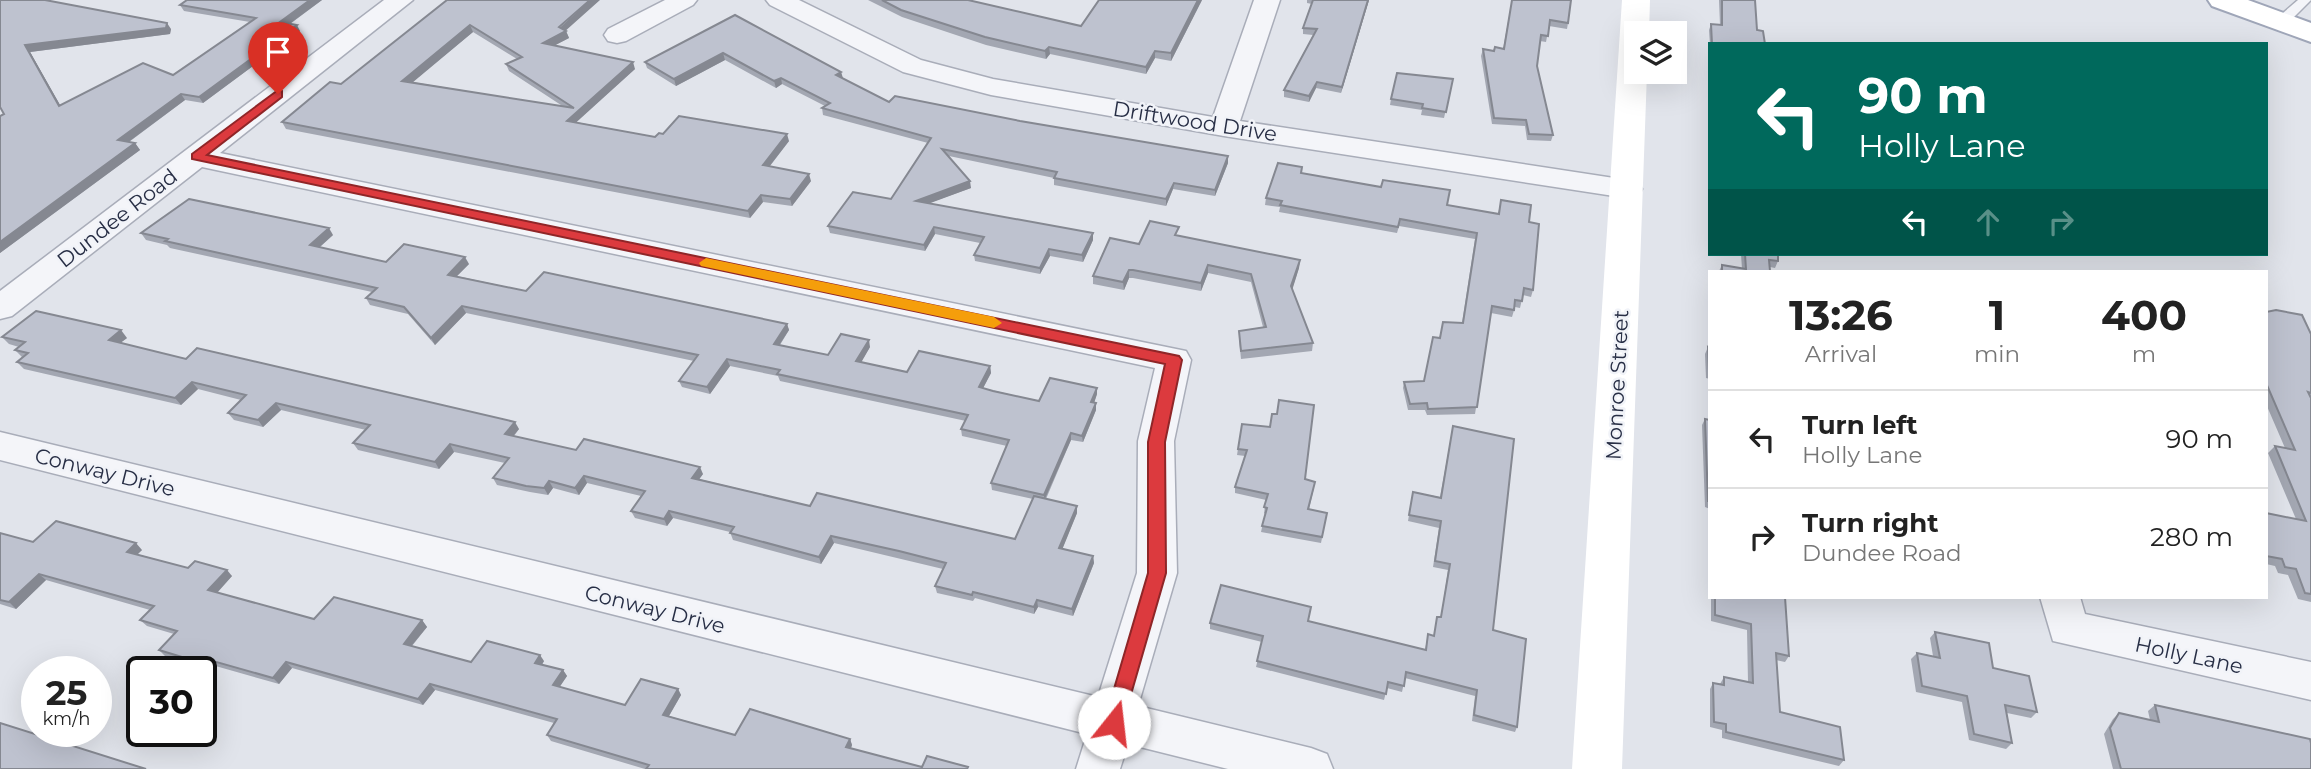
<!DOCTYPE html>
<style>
:root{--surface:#fff;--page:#f6f6f6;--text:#222;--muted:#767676;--line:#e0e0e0}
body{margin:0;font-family:Montserrat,sans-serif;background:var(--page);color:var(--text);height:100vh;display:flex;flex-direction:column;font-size:26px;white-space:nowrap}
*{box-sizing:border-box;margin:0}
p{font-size:23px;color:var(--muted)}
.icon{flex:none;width:38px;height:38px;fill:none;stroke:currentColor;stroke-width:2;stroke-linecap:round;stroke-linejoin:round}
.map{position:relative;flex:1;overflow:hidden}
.side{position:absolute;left:1708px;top:270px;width:560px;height:329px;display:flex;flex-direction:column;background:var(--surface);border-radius:0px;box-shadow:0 7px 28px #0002}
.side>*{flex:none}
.banner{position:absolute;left:1708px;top:42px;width:560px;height:214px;border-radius:0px;box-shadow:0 7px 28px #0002;background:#00695c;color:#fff;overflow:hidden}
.controls{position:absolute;left:1624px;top:21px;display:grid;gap:14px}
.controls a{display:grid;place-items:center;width:63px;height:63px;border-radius:0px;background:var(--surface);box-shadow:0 7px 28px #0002;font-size:35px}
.speed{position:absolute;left:21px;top:656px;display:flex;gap:14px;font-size:35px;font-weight:700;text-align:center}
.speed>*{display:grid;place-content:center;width:91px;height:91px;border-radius:50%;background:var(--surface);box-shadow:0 7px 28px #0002;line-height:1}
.speed small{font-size:18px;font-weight:400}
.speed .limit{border:4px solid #111;border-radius:10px;background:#fff;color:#111}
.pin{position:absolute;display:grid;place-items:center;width:60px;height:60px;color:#fff;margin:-72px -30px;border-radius:50% 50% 50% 0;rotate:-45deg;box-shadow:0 0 7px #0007}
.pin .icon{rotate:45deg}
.me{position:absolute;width:77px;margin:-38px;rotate:16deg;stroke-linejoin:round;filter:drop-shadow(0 0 5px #0008)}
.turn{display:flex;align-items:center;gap:24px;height:147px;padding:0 35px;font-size:32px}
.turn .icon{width:91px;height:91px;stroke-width:2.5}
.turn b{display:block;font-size:49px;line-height:60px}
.lanes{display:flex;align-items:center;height:66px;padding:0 35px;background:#0003;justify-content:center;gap:35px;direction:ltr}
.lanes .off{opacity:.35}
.eta{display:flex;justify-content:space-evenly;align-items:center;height:119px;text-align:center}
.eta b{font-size:42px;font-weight:700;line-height:49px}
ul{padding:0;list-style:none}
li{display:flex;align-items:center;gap:21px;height:98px;padding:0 35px;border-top:2px solid var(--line)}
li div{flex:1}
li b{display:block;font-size:26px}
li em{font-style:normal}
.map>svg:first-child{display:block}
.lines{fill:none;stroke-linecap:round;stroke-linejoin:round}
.lane-casing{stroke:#a9adb9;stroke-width:3}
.street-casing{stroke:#a9adb9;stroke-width:3}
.primary-casing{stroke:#9fa6b8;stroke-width:4}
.lane{fill:#f4f5f9;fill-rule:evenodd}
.street{fill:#f4f5f9;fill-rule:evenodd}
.secondary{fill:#fff;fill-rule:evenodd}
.primary{fill:#fff;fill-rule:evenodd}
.wall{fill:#a3a7b2;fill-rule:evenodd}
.shaded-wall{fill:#858891}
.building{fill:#bec2cf;stroke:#858891;stroke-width:2;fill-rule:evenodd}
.route{fill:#dc3a3e;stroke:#8f2628;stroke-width:2}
.slow{fill:#f59e0b}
.labels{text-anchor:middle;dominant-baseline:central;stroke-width:5;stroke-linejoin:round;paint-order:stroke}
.street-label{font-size:21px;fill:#272e45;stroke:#f1f3f8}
</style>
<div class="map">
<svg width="2311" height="769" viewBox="0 0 2311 769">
<rect width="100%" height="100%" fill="#e1e4eb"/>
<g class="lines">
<g class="lane-casing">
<polygon id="lane" points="2298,0 2311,0 2286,25 2276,25 2276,19"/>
</g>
<g class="street-casing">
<g id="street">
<polygon points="384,0 413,0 220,153 1186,351 1191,360 1174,441 1177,573 1138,706 1311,748 1327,754 1333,769 1228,769 1128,744 1120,769 1076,769 1087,734 0,460 0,432 1098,697 1137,573 1138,441 1155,368 202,167 12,316 0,319 0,291"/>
<polygon points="665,0 697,0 693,5 626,41 617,43 608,41 604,35 608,29"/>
<polygon points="766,0 799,0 921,60 993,79 1213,117 1254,0 1280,0 1240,121 1627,180 1638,182 1642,189 1638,196 1627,198 1224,136 991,95 903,72 770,5"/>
<polygon points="2040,597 2080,597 2085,614 2311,662 2311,700 2053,641"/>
</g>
</g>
<g class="primary-casing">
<polygon id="primary" points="2208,0 2248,0 2311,23 2311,42 2212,6"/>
</g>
<use href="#lane" class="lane"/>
<use href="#street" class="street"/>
<polygon class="secondary" points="1622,0 1650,0 1649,33 1636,33 1636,72 1647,72 1622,769 1572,769"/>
<use href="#primary" class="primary"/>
</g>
<g class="wall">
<polygon points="0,0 171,29 170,34 30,52 60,105 173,75 250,22 184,11 180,5 187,0 322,0 290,24 300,31 203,103 185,100 129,142 135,143 140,150 0,253 0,116 4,114"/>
<path d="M447,0l119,31 3,7 -14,7 80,24 -59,53 79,15 134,4 -19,25 41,15 -19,25 -29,-4 -13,16 -464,-89 -4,-7 59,-38zM473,32l44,27 -11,5 3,7 55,36 -152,-25z"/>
<polygon points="868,0 968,0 1081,26 1202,0 1171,61 1155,58 1146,74 1050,54 1046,59 986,45 902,17"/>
<polygon points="1307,0 1369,0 1341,93 1316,88 1309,102 1284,97 1284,90 1313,35 1303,34 1303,28 1312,4 1307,3"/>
<polygon points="1512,0 1568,23 1567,29 1549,26 1546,42 1540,41 1537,66 1553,135 1551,141 1527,140 1525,126 1492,124 1481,56 1483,49 1494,51 1503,49"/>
<polygon points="1719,0 1755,0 1757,30 1765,44 1710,45 1709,30 1711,24 1720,25"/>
<polygon points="735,15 841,72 842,79 889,102 1020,121 1228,156 1228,163 1215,196 1173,189 1166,206 1054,185 1054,178 949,156 971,188 929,203 1093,240 1083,262 1050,256 1040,274 975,261 974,255 980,243 935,234 925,251 830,233 828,226 891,199 928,143 823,115 822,108 825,106 782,84 776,88 725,60 676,86 647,68 645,62"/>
<polygon points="1453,79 1444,118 1421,115 1422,110 1390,105 1391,99"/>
<polygon points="1302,173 1447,205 1498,214 1501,200 1529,222 1533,290 1531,297 1523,295 1520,308 1515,307 1512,317 1491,313 1475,414 1427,415 1425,410 1408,410 1403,388 1404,382 1424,381 1440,338 1462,323 1475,239 1399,226 1397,233 1279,212 1280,207 1265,205 1266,198"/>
<polygon points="141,233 333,235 320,247 386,262 469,264 457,276 526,291 787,324 789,330 780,345 828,355 870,347 861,362 907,372 990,366 991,373 983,388 1039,401 1097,394 1094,403 1096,410 1083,442 1071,440 1046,499 1077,506 1077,513 1062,549 1093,556 1094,563 1073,616 1038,607 1034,614 975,598 973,601 937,593 935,586 943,569 834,543 821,564 733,540 730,532 673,518 667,526 635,518 631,511 641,496 587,483 579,495 553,488 548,495 530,492 497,485 493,478 505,463 454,452 439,469 358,450 353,443 366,430 281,410 263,427 234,420 228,413 241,400 198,389 181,405 24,369 17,362 22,357 15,350 19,347 9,344 2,337 127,338 120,343 186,359 519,429 514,436 576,450 703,474 699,479 810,506 1015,539 1033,499 992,490 991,483 1007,446 962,436 961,429 966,421 780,381 778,376 730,366 710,394 682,387 679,381 694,361 466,313 435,345 408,314 370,305 366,298 372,292 170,248 167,245 146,240"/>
<polygon points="1178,236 1300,260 1299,268 1292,289 1313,343 1312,351 1241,359 1239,339 1239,331 1263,327 1251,282 1208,273 1201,291 1133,278 1129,278 1124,290 1093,284 1093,276 1139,244"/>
<polygon points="1741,254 1778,254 1778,261 1775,268 1770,267 1770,271 1719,271 1722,265 1742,269"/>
<polygon points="2266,312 2311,334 2311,602 2298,599 2288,575 2278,573 2275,566 2266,564 2266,513 2296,519 2268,453 2275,446 2285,448 2266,404"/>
<polygon points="1708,347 1710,348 1710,379 1706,378 1705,354"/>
<polygon points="1705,419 1710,420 1710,509 1705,507 1702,425"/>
<polygon points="1242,424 1314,488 1309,509 1327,513 1321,543 1261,532 1265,514 1264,513 1266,500 1235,493 1235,487 1245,456 1237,455"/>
<polygon points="1453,426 1493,630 1517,727 1515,732 1472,721 1475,696 1405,678 1402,692 1387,688 1384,700 1256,667 1262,642 1210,629 1210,623 1309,622 1425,650 1428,634 1434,636 1437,617 1441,617 1448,570 1433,567 1439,528 1408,521 1413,492 1440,497"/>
<polygon points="0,533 33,542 142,550 137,554 188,568 232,576 217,593 314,619 422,620 427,627 412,646 471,662 544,661 542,665 563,670 567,676 559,687 625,705 678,689 681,695 669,716 735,735 850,739 852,745 851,748 922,767 968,767 968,769 645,769 551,741 547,735 554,723 435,690 423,705 292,668 279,684 205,663 202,667 165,656 159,650 174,634 147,626 140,620 150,610 46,580 16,609 0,604"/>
<polygon points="1711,597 1785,597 1789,656 1785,662 1776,660 1780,712 1844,760 1839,766 1722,738 1722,730 1710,727 1710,689 1713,683 1720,684 1724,677 1748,682 1747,630 1711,621"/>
<polygon points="1935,632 1993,668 2037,712 2031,718 2007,713 2012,743 2006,749 1969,740 1962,702 1916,692 1911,659 1917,653 1933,656 1930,638"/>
<polygon points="2155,705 2311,769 2113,769 2104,734 2113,719 2119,713 2150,720 2148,711"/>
</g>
<g class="shaded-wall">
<polygon points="310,0 322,0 284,28 280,22"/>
<polygon points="590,0 600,0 563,33 566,31 569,38 546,50 543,43"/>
<polygon points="1198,0 1202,0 1171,61 1171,53"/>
<polygon points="1368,0 1369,0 1341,93 1342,87"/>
<polygon points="167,23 171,29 170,34 30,52 64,112 59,106 25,45"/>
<polygon points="297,25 300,31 203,103 199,97"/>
<polygon points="470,25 473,32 406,88 402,81"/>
<polygon points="1049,47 1050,54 1046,59 1045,51"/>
<polygon points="1155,51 1155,58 1146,74 1146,67"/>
<polygon points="723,53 725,60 676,86 674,79"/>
<polygon points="633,62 635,69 570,128 567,121"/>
<polygon points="841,72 843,78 837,82 836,75"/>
<polygon points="781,78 782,84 776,88 774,81"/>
<polygon points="1317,82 1316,88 1309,102 1309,96"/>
<polygon points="181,94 185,100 123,146 118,140"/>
<polygon points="787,134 789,141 765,172 763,165"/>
<polygon points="135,143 140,150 0,253 0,242"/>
<polygon points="1228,156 1228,163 1215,196 1215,190"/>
<polygon points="809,174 811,181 792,206 790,199"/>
<polygon points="970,181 971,188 917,208 916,201"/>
<polygon points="1174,183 1173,189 1166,206 1166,199"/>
<polygon points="761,195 763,202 750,218 748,211"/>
<polygon points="934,227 935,234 925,251 924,245"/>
<polygon points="329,228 333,235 314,252 310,245"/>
<polygon points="1093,233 1093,240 1083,262 1082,255"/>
<polygon points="1049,249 1050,256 1040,274 1040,268"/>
<polygon points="465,257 469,264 452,281 448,275"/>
<polygon points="1300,260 1299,268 1291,294 1291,286"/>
<polygon points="1208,265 1208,273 1201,291 1201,283"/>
<polygon points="1129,270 1129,278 1124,290 1123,282"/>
<polygon points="462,306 466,313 435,345 431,338"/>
<polygon points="787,324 789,330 776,350 774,344"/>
<polygon points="121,330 127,338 115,347 109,340"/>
<polygon points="869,340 870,347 858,368 856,361"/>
<polygon points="727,359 730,366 710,394 707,387"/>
<polygon points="990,366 991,373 980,394 979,387"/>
<polygon points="192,382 198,389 181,405 175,398"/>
<polygon points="1097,388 1097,394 1092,409 1091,402"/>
<polygon points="276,403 281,410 263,427 258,420"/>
<polygon points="1096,403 1096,410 1083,442 1082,436"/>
<polygon points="515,422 519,429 509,441 505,434"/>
<polygon points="1071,433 1071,440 1044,501 1044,495"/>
<polygon points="450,444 454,452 439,469 435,462"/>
<polygon points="700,467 703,474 695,485 692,478"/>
<polygon points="584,476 587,483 579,495 575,488"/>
<polygon points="549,481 553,488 548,495 544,488"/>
<polygon points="1077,506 1077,513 1060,555 1059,548"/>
<polygon points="669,511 673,518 667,526 664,519"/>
<polygon points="831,536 834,543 821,564 819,557"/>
<polygon points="136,543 142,550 134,558 127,552"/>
<polygon points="1093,556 1094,563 1073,616 1072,609"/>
<polygon points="227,570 232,576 214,596 208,590"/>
<polygon points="39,574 46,580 16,609 9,602"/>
<polygon points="1037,600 1038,607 1034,614 1034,607"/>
<polygon points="422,620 427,627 408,650 404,644"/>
<polygon points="540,655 544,661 539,669 535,663"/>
<polygon points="199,657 205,663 202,667 195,661"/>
<polygon points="286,662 292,668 279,684 273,678"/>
<polygon points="563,670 567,676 557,691 553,685"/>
<polygon points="430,684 435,690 423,705 418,699"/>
<polygon points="678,689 681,695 666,721 663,715"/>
<polygon points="850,739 852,745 849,753 846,747"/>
</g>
<g class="building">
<polygon points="0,0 45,0 167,23 166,28 25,45 59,106 143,63 173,75 256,18 180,5 187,0 310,0 280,22 297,25 199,97 181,94 118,140 135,143 0,242 0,116 4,114 0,107"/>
<path d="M447,0h143l-31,27 7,4 -23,12 90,19 -66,59 88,16 4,-4 4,1 16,-18 108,18 -24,31 46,9 -19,25 -29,-4 -13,16 -466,-89 48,-40 11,2zM470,25l52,32 -16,7 68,44 -172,-27z"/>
<polygon points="882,0 968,0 1081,26 1099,0 1198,0 1171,53 1155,51 1146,67 1049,47 1045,51 985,37 901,10"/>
<polygon points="1313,0 1368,0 1342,87 1317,82 1309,96 1284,90 1317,29 1303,28"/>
<polygon points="1512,0 1571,0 1568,23 1550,20 1548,36 1541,35 1537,66 1553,135 1529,134 1526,120 1494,118 1483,49 1494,51 1495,47 1504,49"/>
<polygon points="1722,0 1755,0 1757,30 1763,31 1765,44 1712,44 1711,24 1722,25"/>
<polygon points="735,15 841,72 836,75 889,102 895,96 1020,121 1228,156 1215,190 1174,183 1166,199 1054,178 1057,172 942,149 970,181 916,201 1093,233 1082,255 1049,249 1040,268 974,255 984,237 934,227 924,245 828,226 853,192 891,199 931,138 822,108 830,103 781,78 774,81 723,53 674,79 645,62"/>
<polygon points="1397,73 1453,79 1446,112 1422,108 1423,104 1391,99"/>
<polygon points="1278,163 1302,167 1301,173 1381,187 1383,180 1450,190 1447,205 1499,214 1501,200 1531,205 1529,222 1539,224 1533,290 1524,288 1522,301 1515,300 1514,310 1492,306 1477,407 1428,409 1427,403 1410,404 1404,382 1424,381 1433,337 1440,338 1443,322 1463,323 1477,233 1400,219 1398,227 1280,205 1282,201 1266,198"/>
<polygon points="189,199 329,228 310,245 386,262 404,244 465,257 448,275 526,291 544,272 787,324 774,344 828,355 841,334 869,340 856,361 907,372 919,351 990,366 979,387 993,391 1039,401 1050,378 1097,388 1091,402 1096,403 1082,436 1071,433 1044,495 991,483 1009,440 961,429 968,415 777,374 780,370 727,359 707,387 679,381 698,355 462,306 431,338 404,307 366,298 377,288 165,241 168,239 141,233"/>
<polygon points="1150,221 1179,227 1175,235 1300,260 1291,286 1313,343 1241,351 1239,331 1266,327 1251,274 1208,265 1201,283 1133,270 1129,270 1123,282 1093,276 1110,238 1139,244"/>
<polygon points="1745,254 1778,254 1778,261 1769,260 1770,271 1722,271 1722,265 1746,269"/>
<polygon points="2276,310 2302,315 2311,334 2311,393 2308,392 2311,398 2311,594 2305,593 2296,569 2285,567 2282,559 2266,556 2266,513 2306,521 2275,446 2295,450 2266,383 2266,312"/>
<polygon points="36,311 121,330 109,340 186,359 197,348 515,422 505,434 576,450 584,439 700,467 692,478 810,506 817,493 1015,539 1034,496 1077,506 1059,548 1093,556 1072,609 1037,600 1034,607 973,592 972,595 935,586 946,563 899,551 831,536 819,557 730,533 734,527 669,511 664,519 631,511 645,491 584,476 575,488 549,481 544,488 526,486 493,478 509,458 450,444 435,462 353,443 370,425 314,412 276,403 258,420 228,413 246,395 192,382 175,398 17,362 28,353 15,350 25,342 2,337"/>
<polygon points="1708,347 1710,348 1710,371 1709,371"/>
<polygon points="1279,400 1314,405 1305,479 1315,482 1308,509 1327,513 1322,537 1262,526 1267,508 1264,507 1268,494 1235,487 1247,450 1238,449 1242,424 1270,427 1272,414 1277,414"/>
<polygon points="1705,419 1710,420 1710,501 1708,501"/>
<polygon points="1453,426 1514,439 1493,630 1526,639 1517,727 1474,715 1477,690 1406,672 1404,686 1388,682 1386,694 1257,661 1263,636 1210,623 1221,585 1311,607 1308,621 1426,650 1428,634 1434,636 1437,617 1441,617 1450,564 1435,561 1441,521 1409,515 1413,492 1441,498"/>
<polygon points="56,521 136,543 127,552 188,568 195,561 227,570 208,590 314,619 334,597 422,620 404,644 471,662 487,641 540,655 535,663 563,670 553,685 625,705 641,679 678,689 663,715 735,735 750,709 850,739 846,747 922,767 927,756 968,767 967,769 646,769 649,765 547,735 557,719 430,684 418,699 286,662 273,678 199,657 195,661 159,650 177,631 140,620 154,606 39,574 9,602 0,600 0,533 33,542"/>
<polygon points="1715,597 1785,597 1789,656 1776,653 1780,712 1840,727 1844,760 1726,732 1726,724 1714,722 1713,683 1724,685 1724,677 1753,683 1751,624 1715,615"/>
<polygon points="1935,632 1989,643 1993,668 2029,676 2037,712 2005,705 2012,743 1974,734 1967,696 1922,686 1917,653 1940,658"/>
<polygon points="2155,705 2310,739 2311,743 2311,769 2121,769 2110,728 2119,713 2159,722"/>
<polygon points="0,723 146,769 0,769"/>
</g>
<polygon class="route" points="278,90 282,91 282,97 207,155 1179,356 1182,360 1165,442 1166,573 1121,729 1114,732 1107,729 1104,723 1148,573 1148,442 1165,364 192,159 192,154"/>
<polygon class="slow" points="706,258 994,317 1002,323 994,328 701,266 699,263"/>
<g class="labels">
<g class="street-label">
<text transform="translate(1195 121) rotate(9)">Driftwood Drive</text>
<text transform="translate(117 218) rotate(-38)">Dundee Road</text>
<text transform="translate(1617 385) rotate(-87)">Monroe Street</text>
<text transform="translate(105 472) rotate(14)">Conway Drive</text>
<text transform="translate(655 609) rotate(14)">Conway Drive</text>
<text transform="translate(2189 655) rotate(12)">Holly Lane</text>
</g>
</g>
</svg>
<div class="controls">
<a><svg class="icon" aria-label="layers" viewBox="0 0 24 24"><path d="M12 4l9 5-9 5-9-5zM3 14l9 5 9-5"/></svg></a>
</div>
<div class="speed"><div>25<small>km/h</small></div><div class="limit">30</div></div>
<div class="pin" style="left:278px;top:94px;background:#d93025"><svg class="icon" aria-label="arrive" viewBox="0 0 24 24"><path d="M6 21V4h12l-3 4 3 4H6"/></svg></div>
<svg class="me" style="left:1114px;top:723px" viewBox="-20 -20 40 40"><circle r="19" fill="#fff"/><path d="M0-13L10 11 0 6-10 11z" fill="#dc3a3e"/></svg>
<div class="banner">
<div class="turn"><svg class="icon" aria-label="left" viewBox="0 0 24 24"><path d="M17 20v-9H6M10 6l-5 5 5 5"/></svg><div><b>90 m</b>Holly Lane</div></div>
<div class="lanes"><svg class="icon" aria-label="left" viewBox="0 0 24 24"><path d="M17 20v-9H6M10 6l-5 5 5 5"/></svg><svg class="icon off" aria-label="ahead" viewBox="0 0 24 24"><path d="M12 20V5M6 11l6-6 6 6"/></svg><svg class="icon off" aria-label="right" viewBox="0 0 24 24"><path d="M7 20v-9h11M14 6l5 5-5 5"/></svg></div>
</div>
<section class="side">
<div class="eta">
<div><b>13:26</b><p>Arrival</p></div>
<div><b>1</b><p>min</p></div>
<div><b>400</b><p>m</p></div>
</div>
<ul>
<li><svg class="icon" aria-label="left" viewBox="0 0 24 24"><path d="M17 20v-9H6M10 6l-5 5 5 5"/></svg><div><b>Turn left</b><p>Holly Lane</p></div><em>90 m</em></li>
<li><svg class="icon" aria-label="right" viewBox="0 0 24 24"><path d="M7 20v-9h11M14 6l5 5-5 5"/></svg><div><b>Turn right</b><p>Dundee Road</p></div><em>280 m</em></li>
</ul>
</section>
</div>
